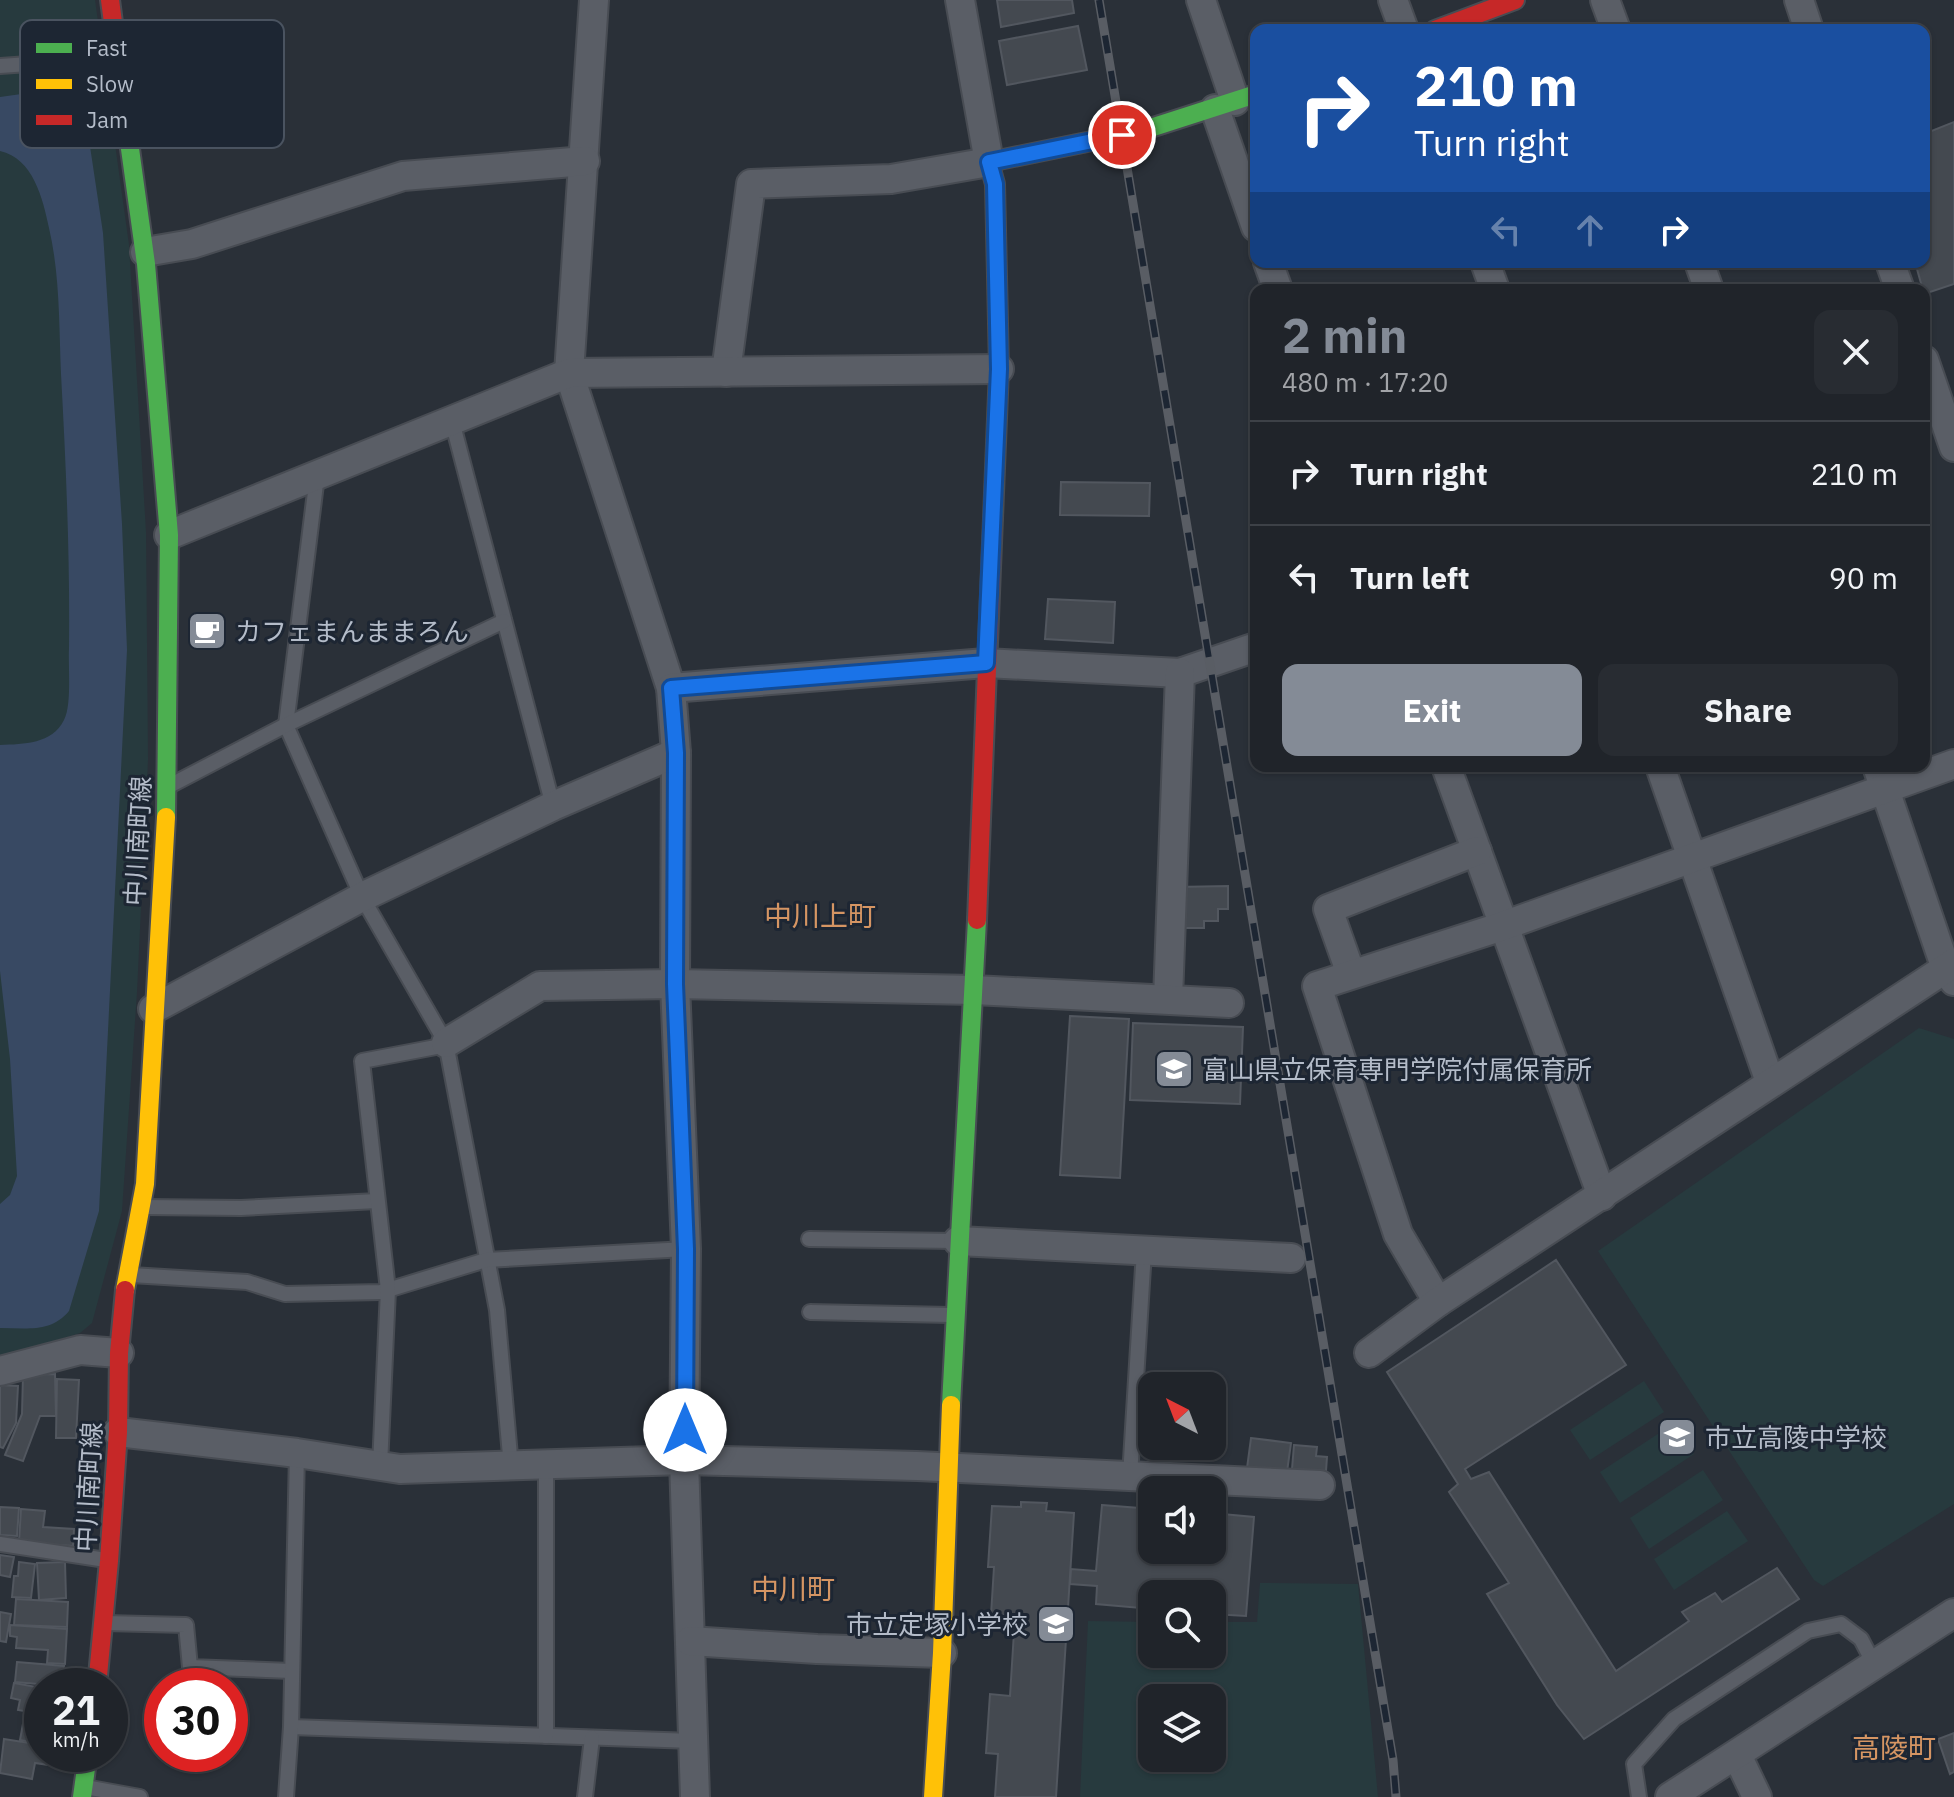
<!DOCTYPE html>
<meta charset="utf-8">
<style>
:root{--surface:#20242a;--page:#282c32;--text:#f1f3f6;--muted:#a2a4a8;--line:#3d4147;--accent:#848b96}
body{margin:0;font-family:"IBM Plex Sans","Noto Sans JP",sans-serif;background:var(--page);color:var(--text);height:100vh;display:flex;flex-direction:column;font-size:30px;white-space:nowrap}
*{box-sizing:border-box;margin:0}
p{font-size:26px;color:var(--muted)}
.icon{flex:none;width:44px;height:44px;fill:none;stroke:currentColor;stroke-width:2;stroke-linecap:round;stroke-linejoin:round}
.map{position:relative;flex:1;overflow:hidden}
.side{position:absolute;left:1250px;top:284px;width:680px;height:488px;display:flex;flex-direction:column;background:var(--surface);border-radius:16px;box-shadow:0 2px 6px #0004,0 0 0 2px var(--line)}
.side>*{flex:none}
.guide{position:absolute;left:1250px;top:24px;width:680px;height:244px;border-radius:16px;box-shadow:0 2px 6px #0004,0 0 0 2px var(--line);background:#1a4fa0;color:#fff;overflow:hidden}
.needle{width:52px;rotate:318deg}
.controls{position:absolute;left:1138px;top:1372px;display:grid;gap:16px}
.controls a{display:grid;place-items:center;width:88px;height:88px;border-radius:16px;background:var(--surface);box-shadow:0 2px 6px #0004,0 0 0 2px var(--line);font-size:40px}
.speed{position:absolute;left:24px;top:1668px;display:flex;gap:16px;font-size:40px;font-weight:700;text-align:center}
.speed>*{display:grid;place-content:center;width:104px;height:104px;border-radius:50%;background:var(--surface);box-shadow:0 2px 6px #0004,0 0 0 2px var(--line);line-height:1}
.speed small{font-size:20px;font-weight:400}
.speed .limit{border:12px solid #d22;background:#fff;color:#111}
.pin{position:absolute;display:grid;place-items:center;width:68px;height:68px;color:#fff;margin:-34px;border:4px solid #fff;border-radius:50%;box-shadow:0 2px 8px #0007}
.me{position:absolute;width:88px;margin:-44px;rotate:0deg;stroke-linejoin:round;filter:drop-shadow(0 0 6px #0008)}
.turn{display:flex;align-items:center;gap:28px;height:168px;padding:0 32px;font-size:36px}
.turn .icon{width:104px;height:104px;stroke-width:2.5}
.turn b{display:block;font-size:56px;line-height:68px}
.lanes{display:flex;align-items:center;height:76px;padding:0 32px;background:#0003;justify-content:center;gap:40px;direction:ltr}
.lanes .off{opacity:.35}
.round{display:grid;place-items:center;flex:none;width:84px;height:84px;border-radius:16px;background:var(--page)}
.summary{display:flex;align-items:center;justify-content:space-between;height:136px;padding:0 32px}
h1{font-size:48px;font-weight:700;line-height:60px;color:var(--accent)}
.action{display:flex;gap:16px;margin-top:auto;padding:16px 32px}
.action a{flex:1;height:92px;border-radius:16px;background:var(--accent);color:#fff;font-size:32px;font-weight:700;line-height:92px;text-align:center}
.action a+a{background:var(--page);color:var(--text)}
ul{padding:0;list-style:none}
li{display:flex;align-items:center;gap:24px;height:104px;padding:0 32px;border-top:2px solid var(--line)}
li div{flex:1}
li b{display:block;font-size:30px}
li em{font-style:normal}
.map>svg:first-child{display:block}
.green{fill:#273a3e;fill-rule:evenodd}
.water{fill:#384963}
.building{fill:#444950;stroke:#52575f;stroke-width:2}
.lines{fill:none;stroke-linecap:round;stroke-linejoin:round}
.lane-casing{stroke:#484c53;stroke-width:18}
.street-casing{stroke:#484c53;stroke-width:32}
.fast-casing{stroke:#484c53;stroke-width:22}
.slow-casing{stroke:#484c53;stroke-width:22}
.jam-casing{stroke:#484c53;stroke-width:22}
.lane{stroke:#5a5e66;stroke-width:14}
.street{stroke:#5a5e66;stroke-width:28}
.fast{stroke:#4caf50;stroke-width:18}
.slow{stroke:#ffc107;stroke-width:18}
.jam{stroke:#c62828;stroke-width:18}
.rail-casing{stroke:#595d64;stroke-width:9}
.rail{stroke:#1d2633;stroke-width:6;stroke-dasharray:18;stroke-linecap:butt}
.route-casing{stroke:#114b97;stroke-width:20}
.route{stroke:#1a73e8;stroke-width:14}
.labels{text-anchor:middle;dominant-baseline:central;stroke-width:6;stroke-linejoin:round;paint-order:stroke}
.poi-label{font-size:26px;fill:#b4bcc9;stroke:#1d2633;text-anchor:start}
.street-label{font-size:26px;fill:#b4bcc9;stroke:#1d2633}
.neighbourhood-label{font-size:28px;fill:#d59563;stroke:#1d2633}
.key{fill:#1d2633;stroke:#4a5360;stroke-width:2}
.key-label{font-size:22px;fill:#b4bcc9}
</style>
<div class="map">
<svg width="1954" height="1797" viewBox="0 0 1954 1797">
<rect width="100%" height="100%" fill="#2a3038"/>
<g class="green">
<polygon points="0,0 95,0 129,245 146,532 148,760 137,992 122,1211 92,1323 80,1333 0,1358"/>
<polygon points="1919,1028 1954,1039 1954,1504 1823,1586 1814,1580 1598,1251"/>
<polygon points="1644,1381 1664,1412 1590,1460 1570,1430"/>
<polygon points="1673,1424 1694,1454 1620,1503 1600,1472"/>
<polygon points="1703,1470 1723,1500 1649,1549 1630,1518"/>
<polygon points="1727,1511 1748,1541 1674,1590 1654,1559"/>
<path d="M1260,1583l98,1 20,213h-298l8,-176 64,1v32h60v-32h45zM1152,1698h60v60h-60z"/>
</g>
<path class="water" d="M57,89l17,3 14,41 15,100 19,291 5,126 -28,561 -30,100c-18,22 -43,17 -69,17v-124l10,-9 7,-19 -7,-117 -10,-88v-226c24,-1 52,-1 64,-25 8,-15 4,-54 5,-72 1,-92 -3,-183 -8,-274 -2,-48 -1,-99 -12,-146 -6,-29 -16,-70 -49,-77v-54z"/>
<g class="building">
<polygon points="997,0 1072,0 1074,13 1001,27"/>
<polygon points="1078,26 1087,70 1007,85 999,41"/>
<polygon points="1954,122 1954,284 1924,294 1915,262 1924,262 1924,134"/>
<polygon points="1061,482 1150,483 1149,516 1060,515"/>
<polygon points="1048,599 1115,602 1113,643 1045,639"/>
<polygon points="1228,886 1228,909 1218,909 1218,921 1204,921 1204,928 1176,928 1176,887"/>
<polygon points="1070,1016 1129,1019 1120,1178 1060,1175"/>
<polygon points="1133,1023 1243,1027 1240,1104 1130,1100"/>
<polygon points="1556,1260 1626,1365 1465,1469 1471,1479 1489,1472 1616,1671 1689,1621 1682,1612 1715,1593 1722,1602 1777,1568 1799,1599 1584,1739 1557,1705 1487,1594 1509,1583 1449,1492 1458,1484 1387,1372"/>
<polygon points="55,1374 56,1416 40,1416 23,1461 5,1455 22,1414 23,1375"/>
<polygon points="57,1379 79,1380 76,1438 56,1438"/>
<polygon points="0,1385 18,1386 16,1423 3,1448 0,1447"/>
<polygon points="1251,1438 1291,1443 1287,1472 1247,1468"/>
<polygon points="1294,1445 1317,1447 1316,1456 1327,1457 1326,1471 1292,1469"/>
<polygon points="1021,1502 1047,1503 1046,1511 1074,1513 1056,1797 995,1797 998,1754 986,1753 990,1694 1010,1696 1015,1616 991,1615 994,1567 988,1567 992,1506 1021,1507"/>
<polygon points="1102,1505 1152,1509 1152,1550 1212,1550 1212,1513 1254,1517 1246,1616 1212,1614 1212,1594 1152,1594 1152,1609 1096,1604 1097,1586 1070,1584 1071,1569 1096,1571"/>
<polygon points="0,1507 19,1508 17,1536 1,1535 0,1539"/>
<polygon points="21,1509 45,1511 43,1527 74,1529 73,1546 19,1542"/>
<polygon points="0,1555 14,1557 10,1577 0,1575"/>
<polygon points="19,1562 35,1564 31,1598 12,1597 14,1576 18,1576"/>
<polygon points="65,1562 66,1598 39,1600 37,1563"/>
<polygon points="16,1599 68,1602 67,1627 14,1625"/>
<polygon points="0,1612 11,1614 6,1642 0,1641"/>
<polygon points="10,1625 67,1629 65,1664 47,1663 48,1650 16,1648 17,1637 10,1636"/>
<polygon points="17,1662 64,1666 61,1686 15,1682"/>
<polygon points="14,1683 42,1688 42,1714 18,1710 20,1700 11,1698"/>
<polygon points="25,1713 42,1716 42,1744 20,1740"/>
<polygon points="1954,1733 1954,1772 1950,1774 1938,1739"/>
<polygon points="4,1739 42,1745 42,1754 51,1754 49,1765 35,1763 32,1779 0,1773"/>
</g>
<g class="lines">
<g class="lane-casing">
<g id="lane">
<polyline points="0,66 85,60 114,61"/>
<polyline points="452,421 553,806"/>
<polyline points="317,476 286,725 362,897 446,1043 497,1310 511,1467"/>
<polyline points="171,785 286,725 504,621"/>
<polyline points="144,1207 241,1208 377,1201"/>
<polyline points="809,1239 956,1241"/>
<polyline points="131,1275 247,1282 285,1294 381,1292 486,1260 686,1249"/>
<polyline points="810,1312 950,1315"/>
<polyline points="380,1466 388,1290 362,1061 436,1047 446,1043"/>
<polyline points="1130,1476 1144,1251"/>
<polyline points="0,1544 106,1560"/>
<polyline points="105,1623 186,1625 190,1667 291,1671"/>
<polyline points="291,1727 693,1741"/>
<polyline points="546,1736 546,1465"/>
<polyline points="85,1787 140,1797"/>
<polyline points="286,1797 291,1727 297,1453"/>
<polyline points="585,1797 592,1738"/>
<polyline points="1639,1797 1634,1764 1674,1719 1808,1631 1841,1624 1861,1639 1874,1664"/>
</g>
</g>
<g class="street-casing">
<g id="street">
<polyline points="594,0 569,373 671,688 676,753 675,984 686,1249 684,1460 695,1797"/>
<polyline points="1201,0 1235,101"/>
<polyline points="1393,0 1404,30"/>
<polyline points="1605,0 1616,30"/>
<polyline points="1799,0 1809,30"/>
<polyline points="1215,109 1256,227"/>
<polyline points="145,252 192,244 403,176 585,161"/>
<polyline points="1268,262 1278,290"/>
<polyline points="1485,262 1495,290"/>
<polyline points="1699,262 1709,290"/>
<polyline points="1890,262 1900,290"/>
<polyline points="1924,360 1954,447"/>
<polyline points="726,372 751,184 891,179 989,162 960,0"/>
<polyline points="169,535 569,373 999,369"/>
<polyline points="671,688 986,663 1180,673 1256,647"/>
<polyline points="1446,766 1602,1196"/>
<polyline points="1660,766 1770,1082"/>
<polyline points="1877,766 1946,969 1954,981"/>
<polyline points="1351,974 1328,909 1477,851"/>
<polyline points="1168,999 1180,673"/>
<polyline points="153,1009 362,897 553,806 676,753"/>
<polyline points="446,1043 540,986 675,984 974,990 1229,1003"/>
<polyline points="958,1241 1291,1258"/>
<polyline points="1438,1302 1398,1234 1317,986 1503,926 1954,764"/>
<polyline points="1369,1353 1438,1302 1954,963"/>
<polyline points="0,1371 80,1350 119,1353"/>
<polyline points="118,1432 297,1453 400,1469 684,1460 917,1466 1320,1485"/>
<polyline points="690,1641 817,1649 942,1653"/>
<polyline points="1737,1755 1757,1797"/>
<polyline points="1670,1797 1954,1613"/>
</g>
</g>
<g class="fast-casing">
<g id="fast">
<polyline points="126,120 146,264 169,535 166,817"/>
<polyline points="993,518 999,369 995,184 989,162 1141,131 1256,94"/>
<polyline points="951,1405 977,920"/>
<polyline points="82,1797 88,1754"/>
</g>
</g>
<g class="slow-casing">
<g id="slow">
<polyline points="125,1290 145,1184 166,817"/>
<polyline points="933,1797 942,1653 951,1405"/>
</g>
</g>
<g class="jam-casing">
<g id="jam">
<polyline points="110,0 126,120"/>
<polyline points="1435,30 1515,0"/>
<polyline points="977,920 993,518"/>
<polyline points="97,1686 109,1561 118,1432 119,1353 125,1290"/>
</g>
</g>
<use href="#lane" class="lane"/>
<use href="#street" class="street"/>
<use href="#fast" class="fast"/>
<use href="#slow" class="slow"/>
<use href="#jam" class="jam"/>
<g class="rail-casing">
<polyline id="rail" points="1099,0 1393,1760 1396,1797"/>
</g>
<use href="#rail" class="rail"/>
</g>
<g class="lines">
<g class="route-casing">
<polyline id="route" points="685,1430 686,1249 675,984 676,753 671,688 986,663 999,369 995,184 989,162 1122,135"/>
</g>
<use href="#route" class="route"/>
</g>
<defs>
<g id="cafe-square" transform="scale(2)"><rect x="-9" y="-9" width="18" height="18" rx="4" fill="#848b96" stroke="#1d2633"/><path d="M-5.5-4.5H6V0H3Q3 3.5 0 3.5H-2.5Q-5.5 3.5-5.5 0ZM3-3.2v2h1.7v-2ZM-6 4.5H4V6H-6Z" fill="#fff"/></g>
<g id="school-square" transform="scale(2)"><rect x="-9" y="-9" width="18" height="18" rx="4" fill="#848b96" stroke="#1d2633"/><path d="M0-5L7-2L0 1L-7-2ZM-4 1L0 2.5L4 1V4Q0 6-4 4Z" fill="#fff"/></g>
</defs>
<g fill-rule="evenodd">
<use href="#cafe-square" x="207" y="631"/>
<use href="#school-square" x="1174" y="1069"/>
<use href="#school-square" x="1677" y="1437"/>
<use href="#school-square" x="1056" y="1624"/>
</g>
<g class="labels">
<g class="poi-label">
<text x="235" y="631">カフェまんままろん</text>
<text x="1202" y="1069">富山県立保育専門学院付属保育所</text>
<text x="1705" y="1437">市立高陵中学校</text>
<text x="1028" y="1624" text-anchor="end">市立定塚小学校</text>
</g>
<g class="street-label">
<text transform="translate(137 841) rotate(-87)">中川南町線</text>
<text transform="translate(88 1487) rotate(-87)">中川南町線</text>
</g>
<g class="neighbourhood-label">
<text x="820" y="915">中川上町</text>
<text x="793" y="1588">中川町</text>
<text x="1894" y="1747">高陵町</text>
</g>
</g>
<rect x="20" y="20" width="264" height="128" rx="12" class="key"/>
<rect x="36" y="43" width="36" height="10" fill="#4caf50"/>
<rect x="36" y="79" width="36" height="10" fill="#ffc107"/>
<rect x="36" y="115" width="36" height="10" fill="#c62828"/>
<g class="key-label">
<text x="86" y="56">Fast</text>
<text x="86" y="92">Slow</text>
<text x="86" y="128">Jam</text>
</g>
</svg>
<div class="controls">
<a><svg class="needle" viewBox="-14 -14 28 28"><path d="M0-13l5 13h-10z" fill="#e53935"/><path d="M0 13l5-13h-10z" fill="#a2a4a8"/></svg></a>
<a><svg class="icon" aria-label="sound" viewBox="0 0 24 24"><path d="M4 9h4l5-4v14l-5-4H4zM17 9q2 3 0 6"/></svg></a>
<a><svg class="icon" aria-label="search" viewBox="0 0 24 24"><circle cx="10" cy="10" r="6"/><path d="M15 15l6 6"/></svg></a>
<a><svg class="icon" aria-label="layers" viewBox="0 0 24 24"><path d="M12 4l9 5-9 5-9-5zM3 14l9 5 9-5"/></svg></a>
</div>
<div class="speed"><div>21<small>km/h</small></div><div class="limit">30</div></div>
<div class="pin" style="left:1122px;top:135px;background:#d93025"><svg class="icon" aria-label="arrive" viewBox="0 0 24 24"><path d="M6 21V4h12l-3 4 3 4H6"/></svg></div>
<svg class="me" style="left:685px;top:1430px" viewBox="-20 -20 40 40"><circle r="19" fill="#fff"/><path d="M0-13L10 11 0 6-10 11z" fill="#1a73e8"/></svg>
<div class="guide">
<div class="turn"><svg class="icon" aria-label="right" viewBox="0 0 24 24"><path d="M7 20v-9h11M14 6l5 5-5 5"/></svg><div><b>210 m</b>Turn right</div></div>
<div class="lanes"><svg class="icon off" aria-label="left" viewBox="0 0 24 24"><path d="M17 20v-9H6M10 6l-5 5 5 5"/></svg><svg class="icon off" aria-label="ahead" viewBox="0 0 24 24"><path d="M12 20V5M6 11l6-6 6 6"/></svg><svg class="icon" aria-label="right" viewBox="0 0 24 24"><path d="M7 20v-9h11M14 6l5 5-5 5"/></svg></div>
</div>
<section class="side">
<div class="summary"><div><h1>2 min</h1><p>480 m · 17:20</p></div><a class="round"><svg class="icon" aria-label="close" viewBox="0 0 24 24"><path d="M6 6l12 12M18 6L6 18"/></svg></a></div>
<ul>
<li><svg class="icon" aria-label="right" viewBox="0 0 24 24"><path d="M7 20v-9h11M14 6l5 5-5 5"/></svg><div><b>Turn right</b></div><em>210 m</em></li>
<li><svg class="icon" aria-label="left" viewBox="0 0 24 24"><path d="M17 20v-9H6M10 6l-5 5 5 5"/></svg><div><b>Turn left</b></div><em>90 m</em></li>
</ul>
<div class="action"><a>Exit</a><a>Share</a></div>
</section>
</div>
